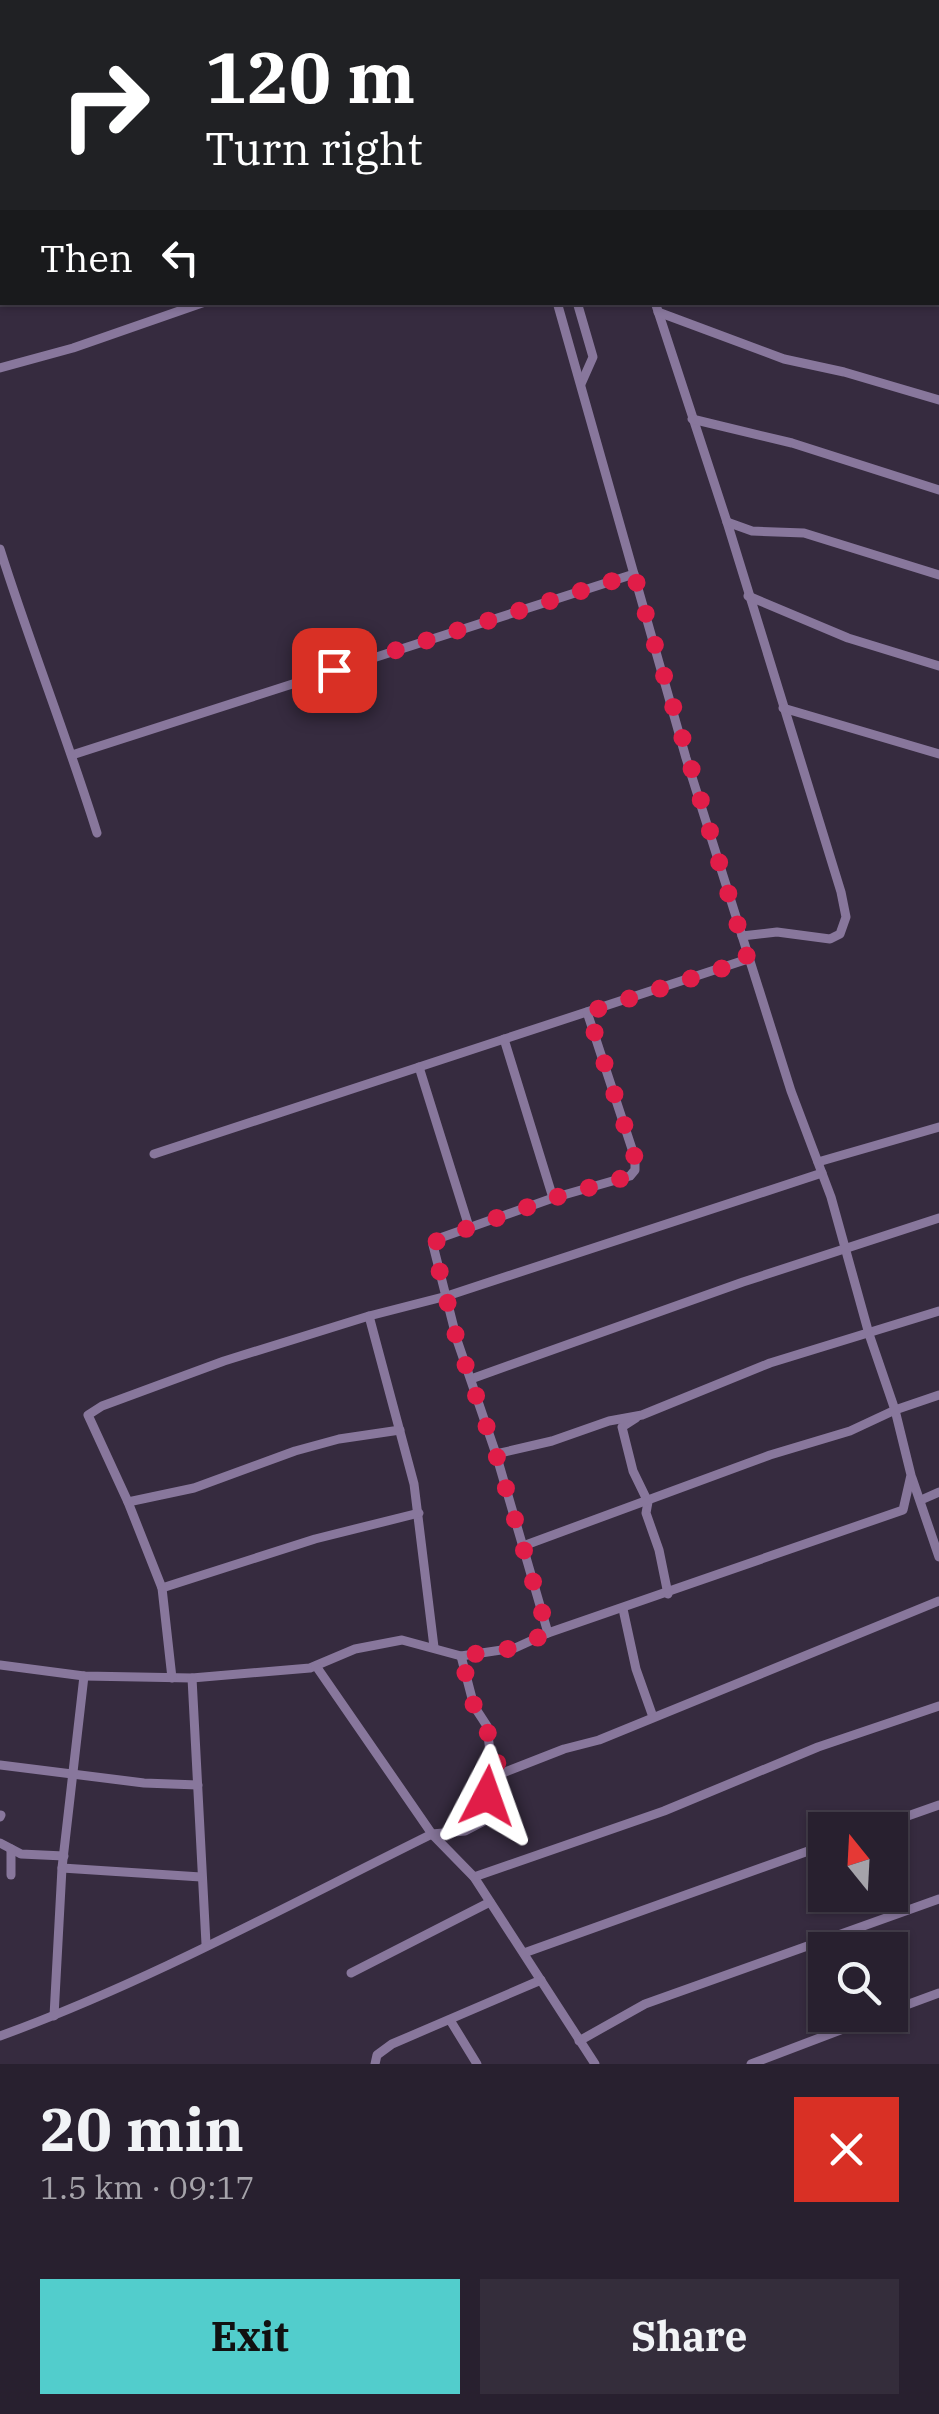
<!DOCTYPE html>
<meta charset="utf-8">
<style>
:root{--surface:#28202f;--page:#342d3b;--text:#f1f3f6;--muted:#a5a3aa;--line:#443e4b;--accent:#52cdcc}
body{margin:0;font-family:"IBM Plex Serif",serif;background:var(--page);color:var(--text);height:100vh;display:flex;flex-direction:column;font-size:38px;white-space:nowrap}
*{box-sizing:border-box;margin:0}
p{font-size:32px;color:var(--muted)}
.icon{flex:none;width:55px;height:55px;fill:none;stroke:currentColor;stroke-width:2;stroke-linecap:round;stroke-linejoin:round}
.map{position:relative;height:2064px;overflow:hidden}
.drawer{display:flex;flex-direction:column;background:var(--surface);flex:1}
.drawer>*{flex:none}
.guide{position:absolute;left:0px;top:0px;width:940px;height:305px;box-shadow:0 2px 8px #0004,0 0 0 2px var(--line);background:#202124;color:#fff;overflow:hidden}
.needle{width:65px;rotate:342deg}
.buttons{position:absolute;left:808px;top:1812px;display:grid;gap:20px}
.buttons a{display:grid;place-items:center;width:100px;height:100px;border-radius:0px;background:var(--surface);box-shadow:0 2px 8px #0004,0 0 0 2px var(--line);font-size:50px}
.pin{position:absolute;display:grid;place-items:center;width:85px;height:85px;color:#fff;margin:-42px;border-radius:20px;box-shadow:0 5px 15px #0006}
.me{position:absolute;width:110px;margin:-55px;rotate:4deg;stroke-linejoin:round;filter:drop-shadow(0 0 8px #0008)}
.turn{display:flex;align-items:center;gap:35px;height:210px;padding:0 40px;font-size:45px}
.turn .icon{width:130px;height:130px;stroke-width:2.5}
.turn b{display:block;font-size:70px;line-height:85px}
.then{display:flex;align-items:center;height:95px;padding:0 40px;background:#0003;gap:20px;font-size:38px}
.round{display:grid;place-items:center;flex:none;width:105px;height:105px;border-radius:0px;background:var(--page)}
.head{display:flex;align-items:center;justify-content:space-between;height:170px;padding:0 40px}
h1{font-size:60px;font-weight:800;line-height:75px}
.primary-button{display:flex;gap:20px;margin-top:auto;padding:20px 40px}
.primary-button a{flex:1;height:115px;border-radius:0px;background:var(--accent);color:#111;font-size:40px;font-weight:800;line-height:115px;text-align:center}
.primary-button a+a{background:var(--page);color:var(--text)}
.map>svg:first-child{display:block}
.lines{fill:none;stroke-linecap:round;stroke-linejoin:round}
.street{stroke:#88779c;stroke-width:9}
.route{stroke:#e11d48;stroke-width:18;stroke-dasharray:0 32.4}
</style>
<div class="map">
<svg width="939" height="2064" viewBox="0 0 939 2064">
<rect width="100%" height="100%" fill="#362b3f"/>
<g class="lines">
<g class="street">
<polyline points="18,0 19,2"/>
<polyline points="459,0 460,2"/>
<polyline points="560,0 561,2"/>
<polyline points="809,0 820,2"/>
<polyline points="167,2 172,0"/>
<polyline points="938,26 939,27"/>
<polyline points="0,82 2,80"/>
<polyline points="938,119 939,119"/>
<polyline points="938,215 939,215"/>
<polyline points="0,270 2,269"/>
<polyline points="577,302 593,357 581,384"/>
<polyline points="655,302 727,522 841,892 846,917 840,934 830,939 777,932 742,936"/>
<polyline points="658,312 784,359 844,372 939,400"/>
<polyline points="0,368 73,348 205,302"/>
<polyline points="692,419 792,443 939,490"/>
<polyline points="727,522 752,531 804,533 939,575"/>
<path d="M0,549c30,95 67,188 97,284"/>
<polyline points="748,596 848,638 939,666"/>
<polyline points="783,708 939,754"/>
<polyline points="72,755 634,574"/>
<polyline points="504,1039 553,1198"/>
<polyline points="419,1067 469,1227"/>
<polyline points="154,1154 748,959"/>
<polyline points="818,1162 939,1127"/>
<polyline points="369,1316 414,1484 434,1647"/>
<polyline points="471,1379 743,1282 939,1218"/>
<polyline points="636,1418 622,1427 633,1471 648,1502 646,1513 659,1550 668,1594"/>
<polyline points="496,1454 552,1441 609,1421 642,1415 770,1363 939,1311"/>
<polyline points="912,1478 939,1557"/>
<polyline points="921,1500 939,1492"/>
<polyline points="128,1502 194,1488 295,1451 339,1439 400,1430"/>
<polyline points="523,1546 770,1455 850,1431 895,1410 939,1395"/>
<polyline points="162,1588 315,1539 419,1513"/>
<polyline points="623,1609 636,1669 653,1717"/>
<polyline points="548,1633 496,1454 457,1340 433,1245 440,1238 553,1198 630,1176 635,1170 635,1158 587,1012"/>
<polyline points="0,1665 84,1676 192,1678 310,1668 355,1649 402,1640 461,1656 515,1648 548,1633 903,1510 911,1475 895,1410 869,1334 831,1197 791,1091 686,758 557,302"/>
<polyline points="316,1666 432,1834 474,1877 595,2064"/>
<polyline points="172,1678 162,1588 128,1502 88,1415 102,1406 224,1361 369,1316 447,1296 822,1173"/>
<polyline points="192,1678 206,1944"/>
<polyline points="0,1765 144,1783 198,1785"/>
<polyline points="495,1776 564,1749 599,1740 939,1601"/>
<polyline points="0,1817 1,1815"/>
<polyline points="868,1830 939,1805"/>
<polyline points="0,1843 21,1854 64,1856"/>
<polyline points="62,1868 201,1877"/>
<polyline points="11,1875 11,1849"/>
<polyline points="474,1877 664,1811 818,1747 939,1706"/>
<polyline points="524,1953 825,1845"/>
<polyline points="351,1973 490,1902"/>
<polyline points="890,2011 939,1993"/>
<polyline points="54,2016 62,1868 84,1676"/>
<polyline points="450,2020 477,2064"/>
<path d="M0,2036c146,-53 292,-133 432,-202l33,-3 25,-13 3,-10 -6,-12 11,-32 -8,-12 -3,-26 -13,-20 -13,-50"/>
<polyline points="579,2041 645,2004 939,1899"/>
<polyline points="375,2064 377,2055 392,2044 541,1980"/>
<polyline points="751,2064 880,2015"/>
</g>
</g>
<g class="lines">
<polyline class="route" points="334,670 634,574 748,960 588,1012 635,1158 635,1170 630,1176 553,1198 440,1238 433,1245 457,1340 496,1454 548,1633 514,1648 461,1656 474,1706 487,1726 490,1752 498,1764 487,1796"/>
</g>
</svg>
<div class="buttons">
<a><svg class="needle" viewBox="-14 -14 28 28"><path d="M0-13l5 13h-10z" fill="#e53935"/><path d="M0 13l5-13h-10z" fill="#a5a3aa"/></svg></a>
<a><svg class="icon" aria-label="search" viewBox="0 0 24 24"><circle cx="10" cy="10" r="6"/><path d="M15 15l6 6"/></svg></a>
</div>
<div class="pin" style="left:334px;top:670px;background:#d93025"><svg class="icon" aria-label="arrive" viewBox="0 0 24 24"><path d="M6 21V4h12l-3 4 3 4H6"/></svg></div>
<svg class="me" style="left:487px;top:1796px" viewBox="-20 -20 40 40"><path d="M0-17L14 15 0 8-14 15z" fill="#e11d48" stroke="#fff" stroke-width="4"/></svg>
<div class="guide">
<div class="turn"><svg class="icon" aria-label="right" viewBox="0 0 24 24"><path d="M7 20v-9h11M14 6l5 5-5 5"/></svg><div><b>120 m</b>Turn right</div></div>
<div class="then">Then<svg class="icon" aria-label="left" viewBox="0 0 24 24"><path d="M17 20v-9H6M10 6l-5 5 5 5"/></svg></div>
</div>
</div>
<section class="drawer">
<div class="head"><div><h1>20 min</h1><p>1.5 km · 09:17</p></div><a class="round" style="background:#d93025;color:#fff"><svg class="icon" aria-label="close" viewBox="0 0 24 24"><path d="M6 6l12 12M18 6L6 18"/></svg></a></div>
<div class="primary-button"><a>Exit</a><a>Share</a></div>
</section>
